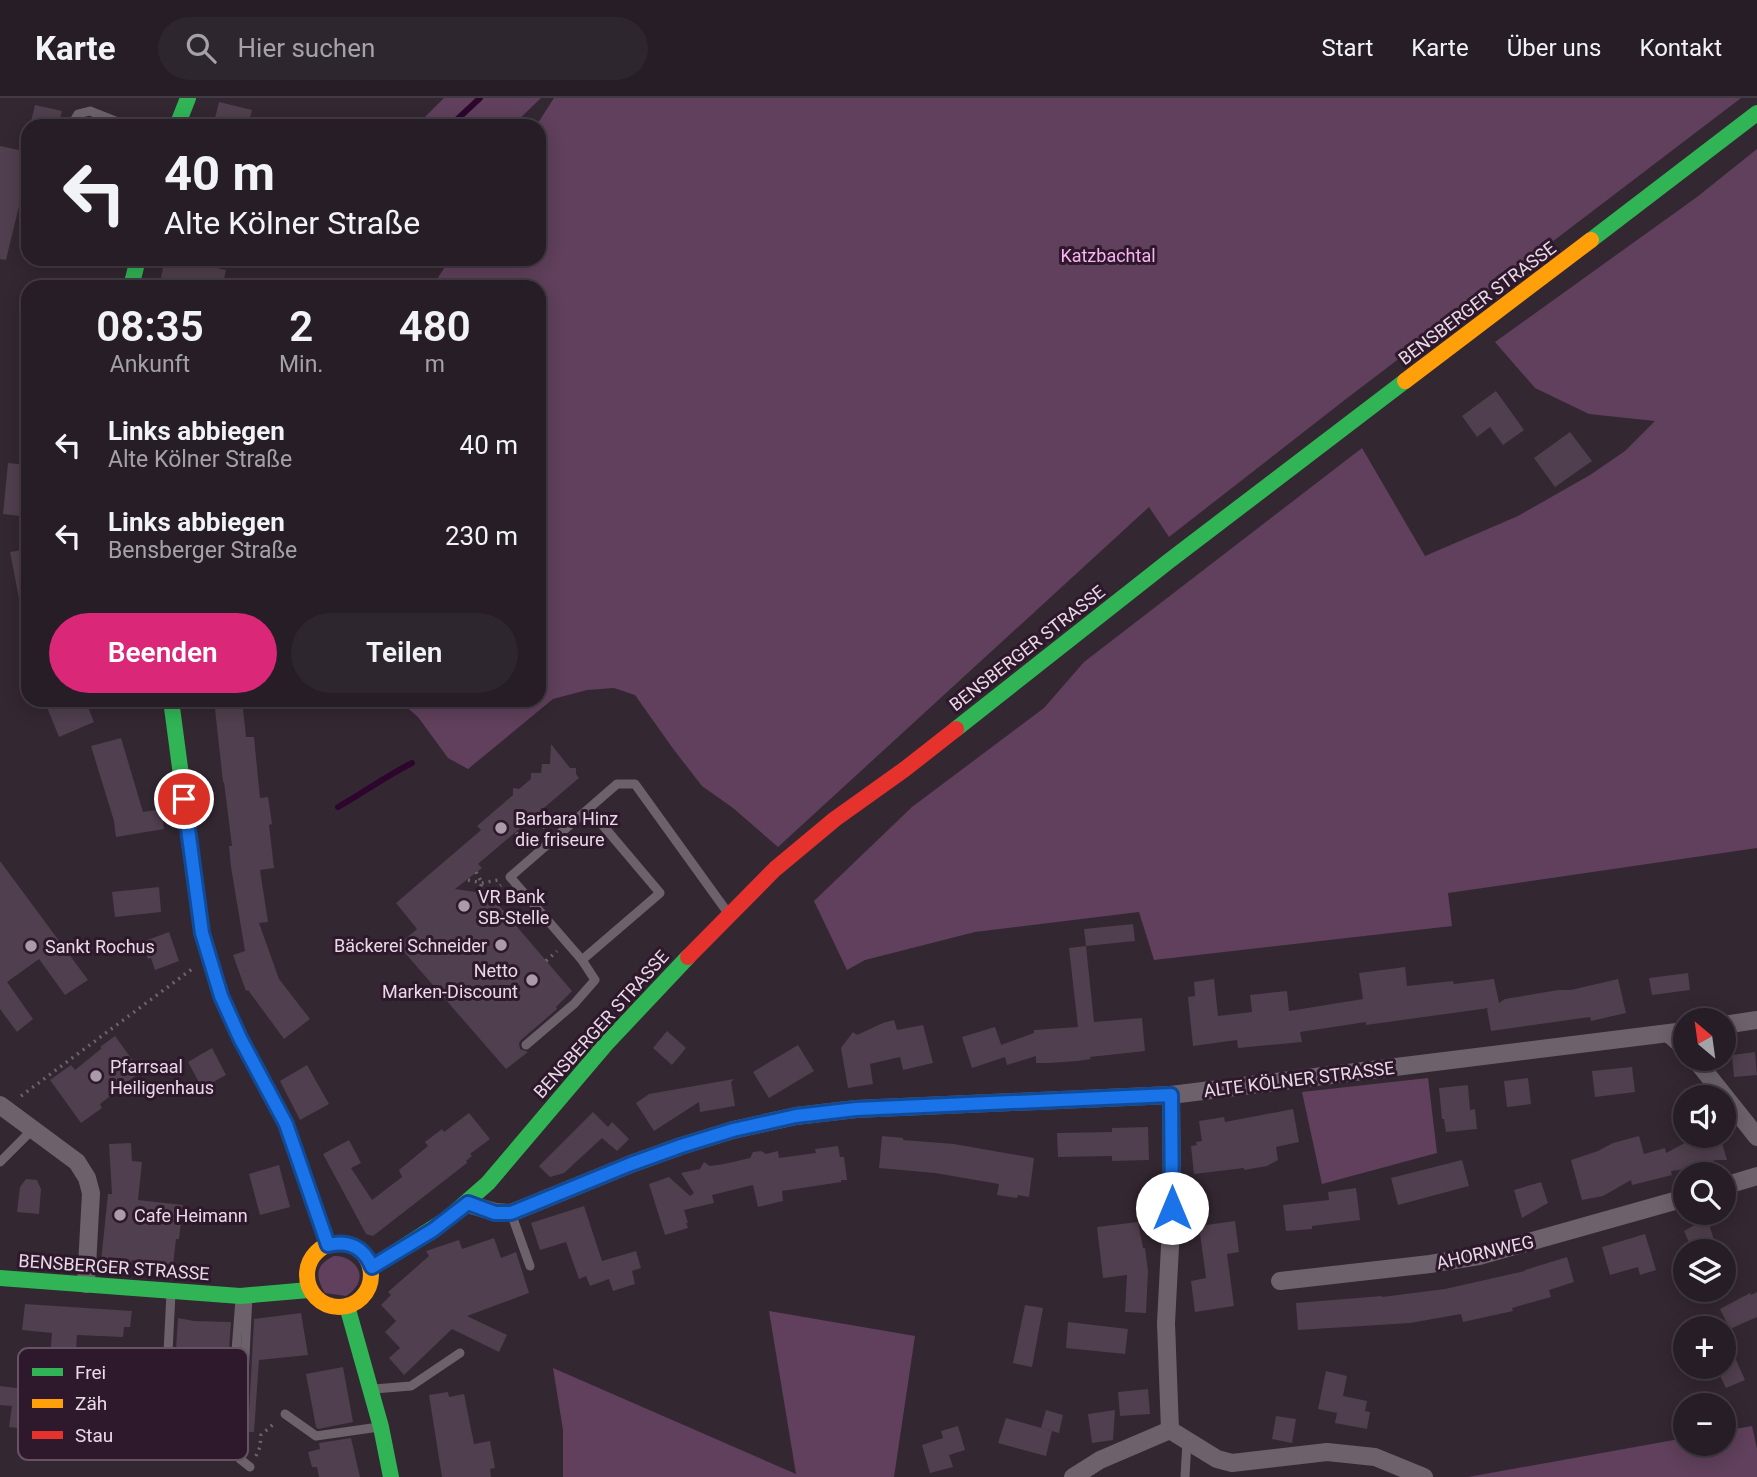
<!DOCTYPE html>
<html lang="de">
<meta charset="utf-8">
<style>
:root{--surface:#261d26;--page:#2e262e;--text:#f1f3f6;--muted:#a4a2a7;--line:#423b43;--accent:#db2777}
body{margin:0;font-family:Roboto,sans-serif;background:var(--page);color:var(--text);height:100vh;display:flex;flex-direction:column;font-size:26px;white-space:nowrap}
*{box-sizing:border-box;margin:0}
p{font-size:23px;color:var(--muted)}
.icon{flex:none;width:38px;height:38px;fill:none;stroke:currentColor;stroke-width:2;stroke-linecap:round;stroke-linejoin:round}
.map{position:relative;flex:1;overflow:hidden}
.side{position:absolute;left:21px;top:182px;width:525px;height:427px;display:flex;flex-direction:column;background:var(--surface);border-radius:21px;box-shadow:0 4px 18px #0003,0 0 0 2px var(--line)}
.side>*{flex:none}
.top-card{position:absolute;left:21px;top:21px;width:525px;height:147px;border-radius:21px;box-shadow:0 4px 18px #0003,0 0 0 2px var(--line);background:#261d26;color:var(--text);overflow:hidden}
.needle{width:46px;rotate:331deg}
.controls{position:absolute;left:1673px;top:910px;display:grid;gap:14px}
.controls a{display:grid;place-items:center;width:63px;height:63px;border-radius:50%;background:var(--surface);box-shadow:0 4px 18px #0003,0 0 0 2px var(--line);font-size:35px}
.pin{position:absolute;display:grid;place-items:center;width:60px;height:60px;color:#fff;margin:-30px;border:4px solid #fff;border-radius:50%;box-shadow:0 2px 7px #0007}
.me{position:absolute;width:77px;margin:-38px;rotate:0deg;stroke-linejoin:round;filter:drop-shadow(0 0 5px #0008)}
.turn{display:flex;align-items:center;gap:24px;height:147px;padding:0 28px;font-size:32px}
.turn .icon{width:91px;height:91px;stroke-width:2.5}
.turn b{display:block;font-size:49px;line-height:60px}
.eta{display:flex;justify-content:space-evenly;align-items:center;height:119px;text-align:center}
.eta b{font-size:42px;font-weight:600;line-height:49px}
.primary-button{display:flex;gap:14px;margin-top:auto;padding:14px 28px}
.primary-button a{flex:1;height:80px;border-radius:42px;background:var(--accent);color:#fff;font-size:28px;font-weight:600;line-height:80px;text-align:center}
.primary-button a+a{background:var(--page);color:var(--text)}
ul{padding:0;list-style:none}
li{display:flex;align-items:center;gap:21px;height:91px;padding:0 28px}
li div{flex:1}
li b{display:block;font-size:26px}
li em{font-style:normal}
header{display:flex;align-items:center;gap:42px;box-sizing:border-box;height:98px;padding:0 35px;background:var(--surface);border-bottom:2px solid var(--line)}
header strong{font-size:33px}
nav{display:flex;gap:38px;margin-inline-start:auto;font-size:24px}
.search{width:490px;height:63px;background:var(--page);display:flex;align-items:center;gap:18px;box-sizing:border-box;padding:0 24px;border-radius:38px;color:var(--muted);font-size:26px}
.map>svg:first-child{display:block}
.green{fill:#60405c}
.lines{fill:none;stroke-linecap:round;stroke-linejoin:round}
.stream{stroke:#2e062d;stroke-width:6}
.building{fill:#503f4e}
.path{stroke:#6e646e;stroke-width:3.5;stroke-dasharray:2 5;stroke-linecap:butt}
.lane{stroke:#6d626c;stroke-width:9}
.street{stroke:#6d626c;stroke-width:18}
.fast{stroke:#30b455;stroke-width:16}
.slow{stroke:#ff9f0a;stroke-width:16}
.jam{stroke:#e5322d;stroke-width:16}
.route-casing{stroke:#114b97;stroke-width:18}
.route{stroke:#1a73e8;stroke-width:12}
.poi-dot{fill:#a99ba7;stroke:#2e182c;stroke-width:2.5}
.labels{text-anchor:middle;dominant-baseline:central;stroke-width:6;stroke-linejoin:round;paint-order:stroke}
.park-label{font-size:18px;fill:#fab4f3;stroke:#2e182c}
.street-label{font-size:18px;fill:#e9d9e6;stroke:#2e182c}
.poi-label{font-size:18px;fill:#e9d9e6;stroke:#2e182c;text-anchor:start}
.key{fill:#2e182c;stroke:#665264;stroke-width:2}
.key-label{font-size:19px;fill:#e9d9e6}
</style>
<header>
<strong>Karte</strong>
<div class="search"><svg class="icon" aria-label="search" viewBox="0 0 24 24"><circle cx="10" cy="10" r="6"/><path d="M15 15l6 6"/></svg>Hier suchen</div>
<nav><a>Start</a><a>Karte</a><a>Über uns</a><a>Kontakt</a></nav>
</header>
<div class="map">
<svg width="1757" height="1379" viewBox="0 0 1757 1379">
<rect width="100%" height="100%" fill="#332732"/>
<g class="green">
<polygon points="444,0 541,0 512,28 416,28"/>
<polygon points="554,0 1741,0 1346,301 1169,439 1149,409 778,749 733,710 702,688 674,652 635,597 614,590 587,592 553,601 468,671 448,660 418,619 403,606 396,602 539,602 539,189 432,189 450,161 539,161 539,28 536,28"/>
<polygon points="1757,51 1757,750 1448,795 1452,828 1154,862 1139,814 975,834 865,862 847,872 814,803 912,709 1044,610 1084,564 1362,350 1425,458 1518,418 1590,377 1625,353 1655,323 1589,316 1535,290 1495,244 1697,99"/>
<polygon points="1428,980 1437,1055 1322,1086 1302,994"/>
<path d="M334,1158c17,-1 34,16 21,32 -3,4 -6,6 -9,8l-21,-3c-10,-17 -10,-28 9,-37z"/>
<polygon points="769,1213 915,1238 894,1379 563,1379 563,1332 553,1270 796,1376"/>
<polygon points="1752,1328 1757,1351 1757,1379 1468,1379 1685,1340 1685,1346 1724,1346 1724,1333"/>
</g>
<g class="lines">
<g class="stream">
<polyline points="450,28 480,0"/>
<path d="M338,709c25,-14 48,-31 74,-44"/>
</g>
</g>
<g class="building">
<polygon points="219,4 252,12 248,28 213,28"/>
<polygon points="35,7 62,13 58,28 30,28"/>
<polygon points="0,48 28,54 28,84 25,83 6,162 0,161"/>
<polygon points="165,161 177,161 226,172 222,189 159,189"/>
<polygon points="1496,293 1524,332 1503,347 1490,329 1477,339 1462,318"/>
<polygon points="1570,334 1592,363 1555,389 1534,360"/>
<polygon points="8,365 28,367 28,419 3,416"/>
<polygon points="28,451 28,504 20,505 10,454"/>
<polygon points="44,602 85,602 94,624 59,639"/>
<polygon points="214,602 242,602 246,639 254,639 260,700 268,699 272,726 269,727 274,770 260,772 268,824 259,825 279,881 310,921 284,941 248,892 246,893 233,857 245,853 231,769 229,748 232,748 224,684 223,684"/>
<polygon points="121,640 143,714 161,711 164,731 116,739 114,723 91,648"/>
<polygon points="551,646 570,670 576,670 576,676 579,680 478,766 482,770 455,791 489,796 572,893 556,909 557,911 521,942 519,945 520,951 528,954 506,971 398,847 417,831 396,805 481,732 477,728 513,697 513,690 519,691 531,681 531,675 541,675 542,666 550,666"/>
<polygon points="0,763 88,882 65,897 39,861 7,884 33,921 17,934 0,911"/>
<polygon points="159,789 161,814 115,819 112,794"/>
<polygon points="1133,826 1135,843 1086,848 1084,831"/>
<polygon points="169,834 179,863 155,872 151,860 148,861 142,844"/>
<polygon points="1086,848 1094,924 1142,920 1145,953 1090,959 1091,961 1078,963 1049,965 1036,965 1036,958 1007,967 1005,959 972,970 962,939 995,929 1004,955 1001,947 1034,935 1034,932 1078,929 1069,850"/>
<polygon points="1405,869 1407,888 1453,883 1454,886 1494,881 1499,905 1505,901 1558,892 1571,892 1618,881 1626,915 1591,923 1590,919 1491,933 1487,911 1489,910 1366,927 1366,924 1300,934 1302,944 1238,950 1237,942 1193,948 1188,899 1195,898 1194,884 1214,881 1218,918 1252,914 1250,897 1287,893 1289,913 1363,901 1359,875"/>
<polygon points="1688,875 1690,892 1652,897 1649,880"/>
<polygon points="894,922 897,932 923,927 933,965 903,972 900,959 870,966 873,986 848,990 841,950 853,934 857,937 883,925"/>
<polygon points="667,933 686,950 672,967 653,950"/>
<polygon points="115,938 141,974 118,990 119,991 100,1006 102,1010 81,1025 50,982 71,967 75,972 102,950 100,949"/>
<polygon points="798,947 814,973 769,1000 753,974"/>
<polygon points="212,950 226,977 202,990 188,964"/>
<polygon points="1755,954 1757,977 1734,979 1732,957"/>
<polygon points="307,967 329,1006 300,1022 280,983"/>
<polygon points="1632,969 1635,994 1595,999 1592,973"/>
<polygon points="1528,980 1531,1006 1507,1009 1504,983"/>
<polygon points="734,981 731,984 735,1008 700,1014 699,1004 654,1033 636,1005 649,996"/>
<polygon points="1468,987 1470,1012 1475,1011 1477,1031 1446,1034 1444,1021 1442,1021 1439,990"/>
<polygon points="1293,1011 1299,1044 1276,1049 1278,1062 1267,1068 1244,1072 1244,1070 1194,1076 1191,1048 1197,1047 1196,1044 1202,1043 1199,1023 1224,1019 1225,1024"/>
<polygon points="593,1014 608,1029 612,1024 629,1041 617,1053 602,1040 564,1075 550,1079 539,1068"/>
<polygon points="469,1015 490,1041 470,1056 472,1058 466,1063 467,1065 373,1138 366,1136 323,1056 349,1042 361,1065 351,1070 372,1102 402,1079 399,1072 428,1048 425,1044 442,1031 444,1034"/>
<polygon points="1148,1029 1149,1062 1112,1063 1112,1058 1058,1059 1057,1035 1112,1034 1112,1030"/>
<polygon points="882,1038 903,1040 903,1042 954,1046 1034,1060 1029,1099 1018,1097 1017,1100 997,1097 999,1086 935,1075 879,1070"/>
<polygon points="1639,1038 1644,1056 1665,1050 1666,1055 1692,1041 1693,1044 1714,1038 1720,1038 1727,1062 1716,1062 1699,1067 1700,1069 1671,1073 1672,1077 1632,1087 1631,1082 1603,1098 1582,1102 1571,1062 1598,1053 1613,1045"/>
<polygon points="131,1045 132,1063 142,1064 138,1102 183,1107 179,1141 176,1141 173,1167 132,1162 131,1166 101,1163 108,1096 112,1096 109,1046"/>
<polygon points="838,1048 840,1059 844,1059 847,1082 841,1082 841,1084 782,1093 783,1103 758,1109 753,1087 712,1097 714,1105 684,1112 688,1125 686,1125 688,1130 665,1137 649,1086 669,1079 690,1098 694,1095 681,1075 700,1071 704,1064 710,1068 724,1066 750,1060 753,1054 761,1053 766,1056 778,1053 779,1060 816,1055 815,1051"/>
<polygon points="1462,1062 1469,1088 1398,1107 1391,1080"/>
<polygon points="279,1067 290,1109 260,1117 249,1076"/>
<polygon points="26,1081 37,1082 41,1091 39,1116 17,1114 20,1089"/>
<polygon points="1541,1084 1548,1105 1522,1120 1514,1092"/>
<polygon points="1356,1090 1360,1122 1312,1128 1312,1131 1286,1133 1283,1107 1329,1102 1328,1094"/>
<polygon points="584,1108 602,1163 636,1153 641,1170 632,1173 635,1186 613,1193 609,1181 590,1188 586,1178 579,1181 566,1144 540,1152 531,1125"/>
<polygon points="1707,1120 1716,1148 1705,1148 1692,1151 1684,1133"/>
<polygon points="1235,1123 1239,1154 1227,1156 1234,1208 1195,1214 1191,1183 1206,1180 1199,1128"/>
<polygon points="1138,1124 1143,1150 1145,1150 1148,1173 1146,1215 1125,1214 1127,1177 1103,1180 1097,1129"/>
<polygon points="1645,1136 1656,1172 1640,1177 1638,1169 1610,1177 1602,1149"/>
<polygon points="494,1140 501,1160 516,1154 529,1195 467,1218 507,1237 499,1254 452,1231 404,1277 389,1260 400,1250 385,1234 396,1223 381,1207 391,1197 388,1194 429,1158 426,1153 459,1142 462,1151"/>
<polygon points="1567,1159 1574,1184 1549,1192 1551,1199 1512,1210 1513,1213 1463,1224 1461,1216 1410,1225 1298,1232 1296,1205 1382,1198 1382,1199 1445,1191 1525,1173 1525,1172"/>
<polygon points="1757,1194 1757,1219 1730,1231 1720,1211 1750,1195 1751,1197"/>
<polygon points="25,1206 132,1213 130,1229 124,1229 123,1239 77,1237 74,1278 82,1279 81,1298 47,1295 52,1235 22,1232"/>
<polygon points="1025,1207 1043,1210 1032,1269 1013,1265"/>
<polygon points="301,1215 308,1257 259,1262 254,1334 248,1334 254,1221"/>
<polygon points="178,1220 194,1223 231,1224 223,1335 216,1342 193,1340 196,1286 174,1283"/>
<polygon points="1068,1224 1128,1231 1125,1256 1066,1250"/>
<polygon points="1724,1235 1745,1282 1726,1290 1716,1269 1724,1269"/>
<polygon points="343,1269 353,1324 318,1331 316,1329 306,1276"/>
<polygon points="1326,1273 1347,1278 1343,1298 1367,1303 1365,1313 1370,1314 1367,1331 1335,1325 1337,1315 1318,1311"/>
<polygon points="0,1288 39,1293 34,1332 9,1329 12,1308 0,1307"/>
<polygon points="1148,1291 1150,1316 1120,1318 1118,1294"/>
<polygon points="448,1294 449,1299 464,1296 474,1346 490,1343 495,1370 490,1371 491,1379 442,1379 429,1297"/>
<polygon points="1046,1312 1063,1317 1059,1335 1041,1330"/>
<polygon points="1115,1312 1113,1342 1092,1345 1088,1316"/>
<polygon points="1276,1318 1296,1321 1292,1345 1272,1341"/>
<polygon points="1006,1320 1052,1333 1046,1358 998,1345"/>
<polygon points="958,1328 965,1352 949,1357 953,1369 930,1375 922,1347 943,1340 941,1333"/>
<polygon points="351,1340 360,1379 319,1379 317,1369 312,1369 308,1354 320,1351 319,1345"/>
</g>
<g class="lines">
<g class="path">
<polyline points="535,718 545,730"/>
<polyline points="516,735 527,748"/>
<polyline points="476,774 482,785 478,794"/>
<polyline points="468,782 482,785 498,782"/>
<polyline points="489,796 501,787"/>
<polyline points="546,863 557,853"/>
<polyline points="21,998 192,871"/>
<polyline points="256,1358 260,1349 261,1337 276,1324"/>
</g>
<g class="lane">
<polyline points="71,28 78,16 90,13 128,28"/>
<polyline points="582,862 660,795 589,711"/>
<polyline points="526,947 574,906 595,882 582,862 510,779 617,686 635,686 728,815"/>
<polyline points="0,1064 33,1031"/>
<polyline points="511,1115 530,1168"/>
<polyline points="171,1195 166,1293 183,1303 177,1353 240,1357"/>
<polyline points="248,1197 240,1361 250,1369"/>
<polyline points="374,1291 411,1288 460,1255"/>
<polyline points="285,1316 316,1338 379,1329"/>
<polyline points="228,1356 240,1201"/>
<polyline points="1185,1379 1187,1343"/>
</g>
<g class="street">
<polyline points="1724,927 1757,922"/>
<polyline points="1669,936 1685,950"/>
<polyline points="1695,961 1757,1039"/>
<polyline points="0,1007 77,1064 87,1080 91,1095 86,1186"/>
<polyline points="1724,1088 1757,1078"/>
<polyline points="468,1106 495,1114 511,1115 631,1066 681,1048 733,1032 796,1018 856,1011 1171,997 1685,933"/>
<polyline points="1280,1183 1430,1166 1479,1158 1685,1100"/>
<polyline points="1170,1332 1166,1225 1172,1110 1171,997"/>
<polyline points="1170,1332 1217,1361 1232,1365 1327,1354 1375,1359 1424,1379"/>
<polyline points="1073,1379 1100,1362 1170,1332"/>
</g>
<g class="fast">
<polyline points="177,28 188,0"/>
<polyline points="1591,142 1757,15"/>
<polyline points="131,189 138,161"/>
<polyline points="171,602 202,835 221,898 240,940 286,1026 328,1147"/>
<polyline points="956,631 1169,463 1405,283"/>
<polyline points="372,1169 447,1121 488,1085 606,946 688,859"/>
<polyline points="0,1180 240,1198 309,1192"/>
<polyline points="347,1208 381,1329 391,1379"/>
</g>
<g class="slow">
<polyline points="1405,283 1591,142"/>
<circle cx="339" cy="1177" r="32"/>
</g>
<polyline class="jam" points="688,859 775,771 835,721 905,671 956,631"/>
</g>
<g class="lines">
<g class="route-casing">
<path id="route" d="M184,701l18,134 19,63 19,42 46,86 42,121c20,-5 36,2 44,22l61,-37 35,-27 27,10h16l120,-49 50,-18 52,-16 63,-14 60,-7 315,-14 1,113"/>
</g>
<use href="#route" class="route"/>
</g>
<g class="poi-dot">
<circle cx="501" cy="730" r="7"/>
<circle cx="464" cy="808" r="7"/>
<circle cx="501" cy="847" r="7"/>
<circle cx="31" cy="848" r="7"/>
<circle cx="532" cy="882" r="7"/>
<circle cx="96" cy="978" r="7"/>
<circle cx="120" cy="1117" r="7"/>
</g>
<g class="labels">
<g class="park-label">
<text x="1108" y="157">Katzbachtal</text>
</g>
<g class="street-label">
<text transform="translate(1477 205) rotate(-37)">BENSBERGER STRASSE</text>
<text transform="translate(1027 550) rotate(-38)">BENSBERGER STRASSE</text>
<text transform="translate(601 926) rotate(-48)">BENSBERGER STRASSE</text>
<text transform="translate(1299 981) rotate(-7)">ALTE KÖLNER STRASSE</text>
<text transform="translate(1485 1154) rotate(-13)">AHORNWEG</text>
<text transform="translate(114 1169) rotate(4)">BENSBERGER STRASSE</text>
</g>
<g class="poi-label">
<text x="515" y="720">Barbara Hinz<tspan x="515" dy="21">die friseure</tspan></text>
<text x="478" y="798">VR Bank<tspan x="478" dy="21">SB-Stelle</tspan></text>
<text x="487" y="847" text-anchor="end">Bäckerei Schneider</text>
<text x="45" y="848">Sankt Rochus</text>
<text x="518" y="872" text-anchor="end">Netto<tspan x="518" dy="21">Marken-Discount</tspan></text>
<text x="110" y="968">Pfarrsaal<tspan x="110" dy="21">Heiligenhaus</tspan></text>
<text x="134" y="1117">Cafe Heimann</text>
</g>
</g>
<rect x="18" y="1250" width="230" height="112" rx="10" class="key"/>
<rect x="32" y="1270" width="31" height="8" fill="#30b455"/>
<rect x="32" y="1301" width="31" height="9" fill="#ff9f0a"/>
<rect x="32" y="1333" width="31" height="8" fill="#e5322d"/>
<g class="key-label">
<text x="75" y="1281">Frei</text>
<text x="75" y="1312">Zäh</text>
<text x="75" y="1344">Stau</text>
</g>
</svg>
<div class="controls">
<a><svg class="needle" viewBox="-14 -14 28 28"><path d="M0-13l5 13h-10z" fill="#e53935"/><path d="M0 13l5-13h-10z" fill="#a4a2a7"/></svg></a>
<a><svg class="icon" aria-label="sound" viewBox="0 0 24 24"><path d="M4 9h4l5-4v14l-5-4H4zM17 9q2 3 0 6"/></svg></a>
<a><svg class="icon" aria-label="search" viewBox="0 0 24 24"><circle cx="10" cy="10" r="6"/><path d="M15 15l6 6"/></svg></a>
<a><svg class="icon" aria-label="layers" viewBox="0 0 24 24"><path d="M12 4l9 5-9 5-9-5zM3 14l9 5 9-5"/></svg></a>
<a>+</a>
<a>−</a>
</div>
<div class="pin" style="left:184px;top:701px;background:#d93025"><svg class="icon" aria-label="arrive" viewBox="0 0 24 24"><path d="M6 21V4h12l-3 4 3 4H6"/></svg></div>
<svg class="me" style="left:1172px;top:1110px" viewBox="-20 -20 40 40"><circle r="19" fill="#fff"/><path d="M0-13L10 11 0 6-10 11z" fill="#1a73e8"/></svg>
<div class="top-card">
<div class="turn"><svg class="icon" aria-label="left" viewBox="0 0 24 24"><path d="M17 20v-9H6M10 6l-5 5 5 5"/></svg><div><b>40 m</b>Alte Kölner Straße</div></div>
</div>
<section class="side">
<div class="eta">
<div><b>08:35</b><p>Ankunft</p></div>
<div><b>2</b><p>Min.</p></div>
<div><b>480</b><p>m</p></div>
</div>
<ul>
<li><svg class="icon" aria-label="left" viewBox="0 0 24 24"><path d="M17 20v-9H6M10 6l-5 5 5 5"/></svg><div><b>Links abbiegen</b><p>Alte Kölner Straße</p></div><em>40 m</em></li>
<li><svg class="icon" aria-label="left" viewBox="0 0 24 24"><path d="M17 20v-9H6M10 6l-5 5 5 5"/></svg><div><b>Links abbiegen</b><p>Bensberger Straße</p></div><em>230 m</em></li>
</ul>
<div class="primary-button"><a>Beenden</a><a>Teilen</a></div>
</section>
</div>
